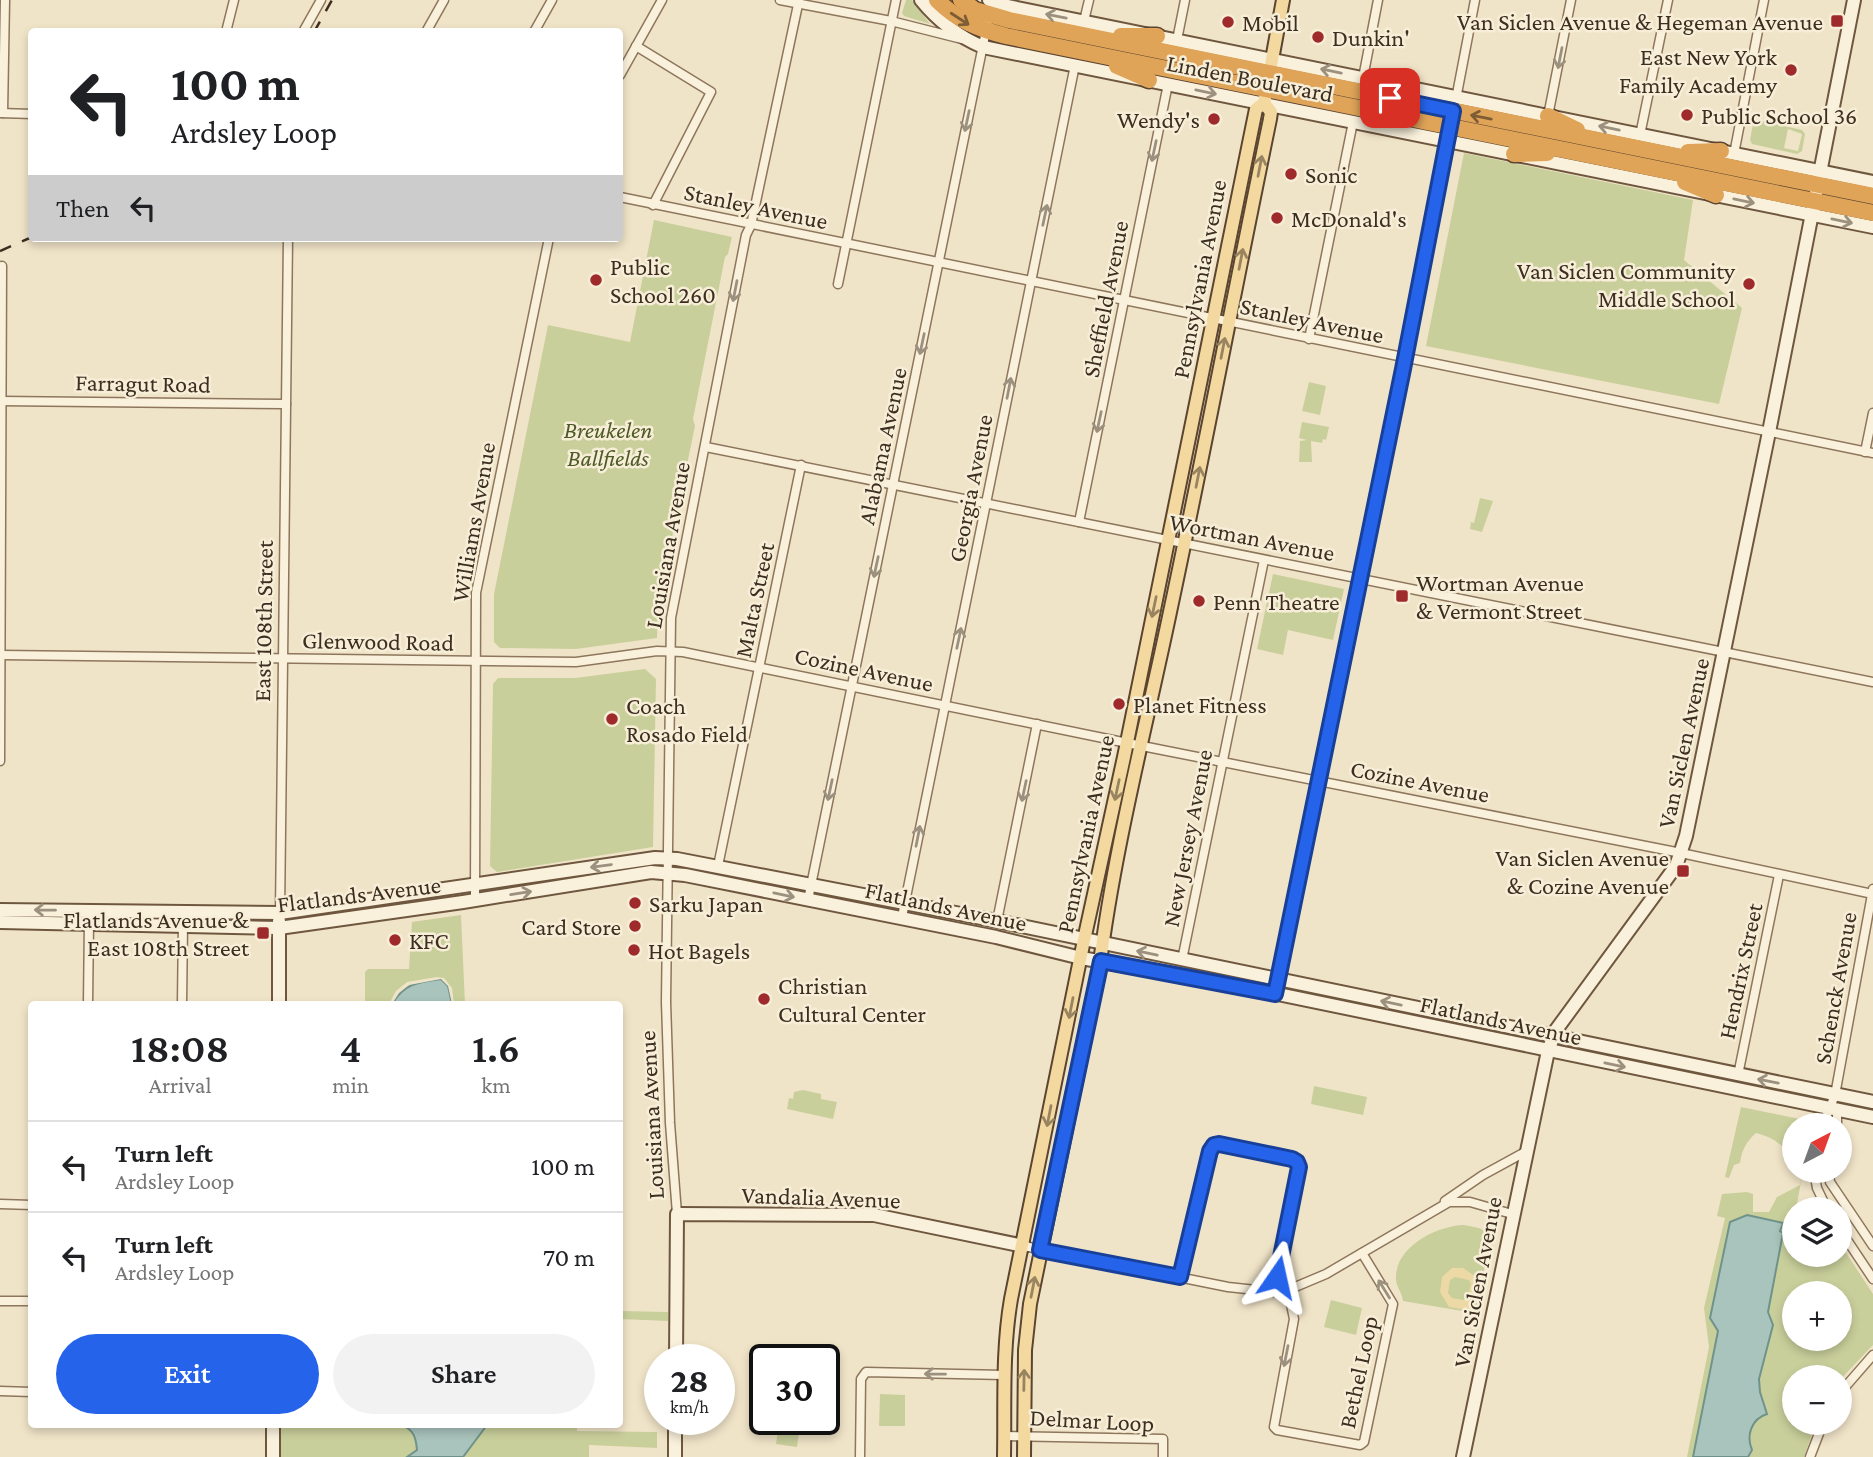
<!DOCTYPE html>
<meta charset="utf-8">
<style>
:root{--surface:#fff;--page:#f2f2f2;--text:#202124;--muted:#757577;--line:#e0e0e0;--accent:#2563eb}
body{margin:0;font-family:"Crimson Pro",serif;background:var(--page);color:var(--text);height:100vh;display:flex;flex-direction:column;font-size:26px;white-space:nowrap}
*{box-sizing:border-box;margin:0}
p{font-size:23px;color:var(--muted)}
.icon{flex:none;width:38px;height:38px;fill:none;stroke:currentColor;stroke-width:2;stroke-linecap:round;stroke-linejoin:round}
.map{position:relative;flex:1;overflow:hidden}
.panel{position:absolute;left:28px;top:1001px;width:595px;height:427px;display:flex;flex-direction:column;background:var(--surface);border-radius:7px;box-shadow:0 4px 10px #0003}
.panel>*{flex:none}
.banner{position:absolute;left:28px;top:28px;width:595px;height:214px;border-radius:7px;box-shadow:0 4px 10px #0003;background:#fff;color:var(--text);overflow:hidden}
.needle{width:46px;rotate:41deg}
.fabs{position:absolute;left:1782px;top:1113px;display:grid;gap:14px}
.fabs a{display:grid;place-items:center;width:70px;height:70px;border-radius:50%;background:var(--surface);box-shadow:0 4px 10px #0003;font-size:35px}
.speed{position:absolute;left:644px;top:1344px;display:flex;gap:14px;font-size:35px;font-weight:700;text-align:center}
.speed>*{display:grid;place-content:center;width:91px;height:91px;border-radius:50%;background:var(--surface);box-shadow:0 4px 10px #0003;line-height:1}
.speed small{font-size:18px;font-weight:400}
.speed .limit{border:4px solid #111;border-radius:10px;background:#fff;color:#111}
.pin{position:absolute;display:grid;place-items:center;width:60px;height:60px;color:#fff;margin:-30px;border-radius:14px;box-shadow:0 4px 10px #0006}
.me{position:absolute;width:77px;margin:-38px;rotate:11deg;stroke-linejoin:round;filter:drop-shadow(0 0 5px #0008)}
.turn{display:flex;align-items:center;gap:24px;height:147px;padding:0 28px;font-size:32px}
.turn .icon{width:91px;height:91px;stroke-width:2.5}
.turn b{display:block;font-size:49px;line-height:60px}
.then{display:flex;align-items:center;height:66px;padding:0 28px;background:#0003;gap:14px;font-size:26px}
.eta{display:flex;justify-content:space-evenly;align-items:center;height:119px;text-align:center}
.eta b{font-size:42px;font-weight:600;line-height:49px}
.cta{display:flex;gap:14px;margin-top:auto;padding:14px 28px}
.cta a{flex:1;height:80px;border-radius:42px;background:var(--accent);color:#fff;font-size:28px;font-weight:600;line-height:80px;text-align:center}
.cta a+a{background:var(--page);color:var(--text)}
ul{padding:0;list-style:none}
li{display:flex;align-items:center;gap:21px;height:91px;padding:0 28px;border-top:2px solid var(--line)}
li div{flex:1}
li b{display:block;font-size:26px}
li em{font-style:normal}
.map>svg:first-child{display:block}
.green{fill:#c9cf9b;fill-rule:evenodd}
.sand{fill:#ecd9a5;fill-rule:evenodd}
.water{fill:#a9c4bc;stroke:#6f938a;stroke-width:2}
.pier{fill:#f0e4c8}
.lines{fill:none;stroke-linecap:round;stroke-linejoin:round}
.street-casing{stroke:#8d765c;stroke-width:11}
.secondary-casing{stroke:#6f573f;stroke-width:16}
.primary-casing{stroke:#5b4430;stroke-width:16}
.highway-casing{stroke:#5b4430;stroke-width:19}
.street{stroke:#faf1dc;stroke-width:8}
.secondary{stroke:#faf1dc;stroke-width:12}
.primary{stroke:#f3d9a0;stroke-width:12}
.highway{stroke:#e0a458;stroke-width:16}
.rail{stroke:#3d2e20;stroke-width:2.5;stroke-dasharray:12 12;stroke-linecap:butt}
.oneway{stroke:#9c907e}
.oneway2{stroke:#7e5d36}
.oneway3{stroke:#988460}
.route-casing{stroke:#184099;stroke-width:18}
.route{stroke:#2563eb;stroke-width:12}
.poi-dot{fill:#9e2a2b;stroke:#f7eed8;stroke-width:2.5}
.labels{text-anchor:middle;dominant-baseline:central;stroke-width:5;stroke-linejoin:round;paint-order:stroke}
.poi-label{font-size:24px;fill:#3d2e20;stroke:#f7eed8;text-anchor:start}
.street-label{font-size:24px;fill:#3d2e20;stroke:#f7eed8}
.park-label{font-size:24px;font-style:italic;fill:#4d5a26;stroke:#f7eed8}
</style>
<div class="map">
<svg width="1873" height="1457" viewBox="0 0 1873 1457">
<rect width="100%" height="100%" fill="#f0e4c8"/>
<g class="green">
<polygon points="906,0 912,0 930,24 904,16 902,13"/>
<path d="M1758,120l44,10 3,4 -3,17 -5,3 -45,-10 -2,-4 3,-16zM1788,129l14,5 -4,17 -14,-3z"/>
<polygon points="1464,153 1693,200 1684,260 1742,308 1719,404 1426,346"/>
<polygon points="654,220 732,237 728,254 725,257 693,419 695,426 658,605 657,638 576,649 500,648 494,642 494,594 548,325 630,342"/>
<polygon points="1309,382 1326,386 1320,415 1302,411"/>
<polygon points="1302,422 1329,427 1326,440 1323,439 1322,443 1311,441 1312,462 1299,462 1300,441 1307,440 1299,438"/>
<polygon points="1480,498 1493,501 1482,532 1470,529 1471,522 1474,523"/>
<polygon points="1273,574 1344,589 1333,640 1288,630 1283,655 1257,649"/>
<polygon points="645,669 656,679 653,847 497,872 490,866 493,684 498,678 575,678"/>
<polygon points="461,915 465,1004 365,1004 365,972 368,969 409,969 412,922"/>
<polygon points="1314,1086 1367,1097 1363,1115 1311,1104"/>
<polygon points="803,1090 821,1094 821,1099 837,1102 833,1119 787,1109 789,1098 793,1099 794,1092"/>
<path d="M1741,1107l73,15 -1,3h-19v40c-7,-18 -20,-28 -38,-32 -10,9 -14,17 -16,30l-6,2 -5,13 -4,-1z"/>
<path d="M1803,1171l-7,38h-2v46h45v-13l34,52v51l-34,36v-4h-45v46h22l-12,34h-56l4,-7c-6,-15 0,-31 15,-37l-7,-22 -1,-12 14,-54 -5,-13 15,-79 -3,-2 -70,87 8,13 -25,126h-6l22,-110 -5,-39 21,-90 -8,-2 5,-22 25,-2 6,2v18h16l8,-15 23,-12zM1794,1293h45v46h-45z"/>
<path d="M1464,1225l15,3 12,6 -14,73 -9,5 -65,-11c-1,-8 -6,-13 -7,-21 -2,-33 40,-54 68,-55z"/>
<polygon points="1331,1300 1362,1308 1356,1335 1324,1327"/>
<polygon points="620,1311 668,1312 668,1321 620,1319"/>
<polygon points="880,1394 905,1395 905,1426 879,1426"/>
<polygon points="779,1422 800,1425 797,1447 776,1444"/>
<polygon points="577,1424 577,1431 657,1432 657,1448 589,1445 589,1457 454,1457 478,1425"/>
<polygon points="274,1425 428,1425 416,1457 273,1457"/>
</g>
<path class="sand" d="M1452,1268h11l13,9 2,13 -3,16 -7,4 -19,-3 -9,-15 2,-15zM1455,1277l14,3 2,4 -3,13 -5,3 -11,-2 -4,-5 2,-13z"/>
<g class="water">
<path d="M441,979l7,7 4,18h-60c12,-21 27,-22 49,-25z"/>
<path d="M1747,1215l36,8 -3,8 3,2 -15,79 5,13 -14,54 1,13 7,22c-16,5 -21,22 -15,36l-4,7h-55l25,-126 -8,-13 20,-96z"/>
<path d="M402,1425h85l-24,32h-56l10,-7c-1,-12 -3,-20 -15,-25z"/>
</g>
<polygon class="pier" points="437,977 444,978 452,988 454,1004 452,1004 448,986 441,979 409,985 399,993 392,1004 389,1004 396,991 407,982"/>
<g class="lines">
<g class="street-casing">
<g id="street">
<polyline points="780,0 891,21 962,39"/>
<polyline points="1084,21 1089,0"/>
<polyline points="226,32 234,0"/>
<polyline points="303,32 321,0"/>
<polyline points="426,32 444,0"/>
<polyline points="534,32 552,0"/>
<polyline points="1177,40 1185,0"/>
<polyline points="636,46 711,92 653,205"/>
<polyline points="620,75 662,0"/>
<polyline points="1363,78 1378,0"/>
<polyline points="1456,99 1475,0"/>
<polyline points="0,113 32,114"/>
<polyline points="3,113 5,0"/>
<polyline points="1548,116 1571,0"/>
<polyline points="1640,135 1668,0"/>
<polyline points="1734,154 1764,0"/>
<polyline points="620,197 1873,453"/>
<polyline points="838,284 896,0"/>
<polyline points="1309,339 1353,122"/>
<polyline points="0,401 286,404"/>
<polyline points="706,447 1873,682"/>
<polyline points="1865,452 1873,413"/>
<polyline points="1079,522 1168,84"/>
<polyline points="0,655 576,662 657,651 683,652 1142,746 1681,853 1873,894"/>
<polyline points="0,761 2,266"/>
<polyline points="718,866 801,465"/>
<polyline points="475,900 476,593 549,238"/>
<polyline points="808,900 990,11"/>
<polyline points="280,913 288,238"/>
<polyline points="902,917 1075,65"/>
<polyline points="997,921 1037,724"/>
<polyline points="1182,960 1264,560"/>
<polyline points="1275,994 1405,358 1448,139"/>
<polyline points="88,1004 89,920"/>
<polyline points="182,1004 183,923"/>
<polyline points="1738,1075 1779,875"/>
<polyline points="1837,1108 1837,1125"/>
<polyline points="1823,1125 1835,1095 1873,889"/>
<polyline points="1814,1171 1817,1188 1827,1209"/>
<polyline points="1829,1171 1830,1182 1873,1246"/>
<polyline points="1445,1201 1483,1175 1525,1152"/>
<polyline points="0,1204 32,1205"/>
<polyline points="677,1214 670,1123 666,1002 671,618 746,235 751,225 799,0"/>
<polyline points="1839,1228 1873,1279"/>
<polyline points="1024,1246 1228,1287 1274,1292 1288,1290 1326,1274 1449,1202 1470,1202 1512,1214"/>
<polyline points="1180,1277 1210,1151 1214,1145 1219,1144 1292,1159 1297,1162 1299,1167 1274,1292"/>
<polyline points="1288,1290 1294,1319 1274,1427 1277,1430 1360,1445 1364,1442 1393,1304 1362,1253"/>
<polyline points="0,1301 32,1301"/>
<polyline points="0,1391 32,1392"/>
<polyline points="1839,1394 1873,1355"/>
<polyline points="1004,1436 1163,1439 1163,1457"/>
<polyline points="860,1457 861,1379 866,1372 1004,1375"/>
<polyline points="1810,1457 1823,1423"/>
</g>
</g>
<g class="secondary-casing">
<g id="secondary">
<path d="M921,0c17,21 36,36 62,47l890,180"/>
<polyline points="989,0 1007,6 1873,182"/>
<polyline points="0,910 280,913 655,858 677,859 997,921 1873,1102"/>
<polyline points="0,922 279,928 463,902 651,872 685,875 996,937 1081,958 1225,983 1873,1117"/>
<polyline points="279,1004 279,921"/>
<polyline points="676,1360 677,1214 874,1215 1024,1246"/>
<polyline points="273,1457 273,1424"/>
<polyline points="675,1457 675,1419"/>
<polyline points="1463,1457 1548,1051 1556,1030 1676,866 1686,836 1769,432 1854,0"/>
</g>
</g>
<g class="primary-casing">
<g id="primary">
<path d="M1004,1457c1,-53 -2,-106 7,-158l73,-359 40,-183 132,-648 8,-6 19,-103"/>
<path d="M1024,1457l1,-107 5,-46 69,-334c15,-120 46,-239 71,-358 35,-164 66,-329 100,-493l1,-7 -7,-9"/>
</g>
</g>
<g class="highway-casing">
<g id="highway">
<path d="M937,0c21,21 42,29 69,36l867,177"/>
<polyline points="961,0 975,10 1009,20 1873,196"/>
<polyline points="1121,36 1157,36"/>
<polyline points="1117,66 1149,80"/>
<polyline points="1368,79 1397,94"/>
<polyline points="1548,116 1577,130"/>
<polyline points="1688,152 1721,151"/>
<polyline points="1514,154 1547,153"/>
<polyline points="1685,182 1716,195"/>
</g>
</g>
<use href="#street" class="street"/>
<use href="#secondary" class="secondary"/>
<use href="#primary" class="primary"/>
<use href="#highway" class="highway"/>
<g class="rail">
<polyline points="314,32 332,0"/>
<polyline points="0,251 32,237"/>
</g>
</g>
<defs><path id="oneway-shaft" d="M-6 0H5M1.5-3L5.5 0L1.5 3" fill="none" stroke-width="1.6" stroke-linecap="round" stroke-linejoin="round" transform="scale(1.75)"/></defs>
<g class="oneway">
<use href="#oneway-shaft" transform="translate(1056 16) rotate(-169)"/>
<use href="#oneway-shaft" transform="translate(1560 58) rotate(101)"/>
<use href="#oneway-shaft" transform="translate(1331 71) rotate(-168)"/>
<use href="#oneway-shaft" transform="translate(1206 92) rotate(12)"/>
<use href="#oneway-shaft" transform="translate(967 121) rotate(102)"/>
<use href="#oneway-shaft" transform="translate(1609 128) rotate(-168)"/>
<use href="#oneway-shaft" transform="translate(1154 151) rotate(102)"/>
<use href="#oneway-shaft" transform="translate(1744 201) rotate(12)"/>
<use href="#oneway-shaft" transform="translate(1045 215) rotate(-78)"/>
<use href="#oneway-shaft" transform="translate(1842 221) rotate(12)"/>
<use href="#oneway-shaft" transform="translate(735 291) rotate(101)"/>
<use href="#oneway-shaft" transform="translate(922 344) rotate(102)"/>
<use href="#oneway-shaft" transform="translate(1009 388) rotate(-79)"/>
<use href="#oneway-shaft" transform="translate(1099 422) rotate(102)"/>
<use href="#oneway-shaft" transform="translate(876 567) rotate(102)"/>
<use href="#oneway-shaft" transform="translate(959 638) rotate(-78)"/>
<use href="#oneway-shaft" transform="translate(830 790) rotate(102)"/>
<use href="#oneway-shaft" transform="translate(1024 791) rotate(102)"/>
<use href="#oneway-shaft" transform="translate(918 836) rotate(-79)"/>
<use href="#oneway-shaft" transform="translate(601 866) rotate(172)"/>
<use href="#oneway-shaft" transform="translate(521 893) rotate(-9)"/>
<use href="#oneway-shaft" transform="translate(784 895) rotate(12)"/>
<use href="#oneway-shaft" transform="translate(45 910) rotate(-179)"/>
<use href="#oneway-shaft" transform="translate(1147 953) rotate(-168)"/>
<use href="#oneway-shaft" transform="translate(1391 1003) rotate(-168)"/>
<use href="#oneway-shaft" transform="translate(1615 1065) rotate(12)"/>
<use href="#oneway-shaft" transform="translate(1768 1081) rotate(-169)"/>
<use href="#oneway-shaft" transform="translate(1384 1289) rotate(-122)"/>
<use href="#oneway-shaft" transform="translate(1286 1356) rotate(101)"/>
<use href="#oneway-shaft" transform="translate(935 1374) rotate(-179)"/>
</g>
<g class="oneway2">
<use href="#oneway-shaft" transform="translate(960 19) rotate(33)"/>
<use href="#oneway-shaft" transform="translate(1481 117) rotate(-169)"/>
</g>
<g class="oneway3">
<use href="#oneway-shaft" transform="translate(1260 166) rotate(-79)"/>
<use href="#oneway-shaft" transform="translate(1241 259) rotate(-79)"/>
<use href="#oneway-shaft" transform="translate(1223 348) rotate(-79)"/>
<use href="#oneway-shaft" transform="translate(1198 477) rotate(-79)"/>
<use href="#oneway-shaft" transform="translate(1154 607) rotate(102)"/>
<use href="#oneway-shaft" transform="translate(1117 790) rotate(102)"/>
<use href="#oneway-shaft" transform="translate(1071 1008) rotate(101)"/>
<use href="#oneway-shaft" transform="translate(1049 1116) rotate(101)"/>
<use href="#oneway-shaft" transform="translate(1033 1287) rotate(-79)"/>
<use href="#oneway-shaft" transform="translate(1024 1380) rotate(-89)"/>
</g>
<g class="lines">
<g class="route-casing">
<polyline id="route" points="1277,1277 1299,1167 1297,1162 1292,1159 1219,1144 1214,1145 1210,1151 1180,1277 1040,1250 1101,961 1275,994 1403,369 1453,111 1390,98"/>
</g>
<use href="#route" class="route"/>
</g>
<g class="poi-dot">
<rect x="1830" y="14" width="14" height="14" rx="3.5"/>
<circle cx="1228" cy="22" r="7"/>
<circle cx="1318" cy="37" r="7"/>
<circle cx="1791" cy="70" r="7"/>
<circle cx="1687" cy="115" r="7"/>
<circle cx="1214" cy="119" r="7"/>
<circle cx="1291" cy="174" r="7"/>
<circle cx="1277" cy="218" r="7"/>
<circle cx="596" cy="280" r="7"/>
<circle cx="1749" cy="284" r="7"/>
<rect x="1395" y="589" width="14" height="14" rx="3.5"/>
<circle cx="1199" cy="601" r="7"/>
<circle cx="1119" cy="704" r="7"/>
<circle cx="612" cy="719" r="7"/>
<rect x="1676" y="864" width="14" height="14" rx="3.5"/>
<circle cx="635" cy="903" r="7"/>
<circle cx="635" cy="926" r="7"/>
<rect x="256" y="926" width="14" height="14" rx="3.5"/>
<circle cx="395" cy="940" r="7"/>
<circle cx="634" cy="950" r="7"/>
<circle cx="764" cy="999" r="7"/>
</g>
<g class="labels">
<g class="poi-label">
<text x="1823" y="21" text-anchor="end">Van Siclen Avenue &amp; Hegeman Avenue</text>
<text x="1242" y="22">Mobil</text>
<text x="1332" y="37">Dunkin'</text>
<text x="1777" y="56" text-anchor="end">East New York<tspan x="1777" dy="28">Family Academy</tspan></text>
<text x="1701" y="115">Public School 36</text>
<text x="1200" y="119" text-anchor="end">Wendy's</text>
<text x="1305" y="174">Sonic</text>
<text x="1291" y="218">McDonald's</text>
<text x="610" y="266">Public<tspan x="610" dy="28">School 260</tspan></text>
<text x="1735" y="270" text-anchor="end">Van Siclen Community<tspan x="1735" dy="28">Middle School</tspan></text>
<text x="1416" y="582">Wortman Avenue<tspan x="1416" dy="28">&amp; Vermont Street</tspan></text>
<text x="1213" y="601">Penn Theatre</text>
<text x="1133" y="704">Planet Fitness</text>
<text x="626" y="705">Coach<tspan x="626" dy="28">Rosado Field</tspan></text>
<text x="1669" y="857" text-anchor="end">Van Siclen Avenue<tspan x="1669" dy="28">&amp; Cozine Avenue</tspan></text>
<text x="649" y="903">Sarku Japan</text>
<text x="249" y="919" text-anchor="end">Flatlands Avenue &amp;<tspan x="249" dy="28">East 108th Street</tspan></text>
<text x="621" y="926" text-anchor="end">Card Store</text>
<text x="409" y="940">KFC</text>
<text x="648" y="950">Hot Bagels</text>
<text x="778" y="985">Christian<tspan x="778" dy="28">Cultural Center</tspan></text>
</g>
<g class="street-label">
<text transform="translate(1250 78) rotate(11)">Linden Boulevard</text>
<text transform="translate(756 206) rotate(12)">Stanley Avenue</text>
<text transform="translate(1199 279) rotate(-79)">Pennsylvania Avenue</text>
<text transform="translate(1105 299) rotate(-79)">Sheffield Avenue</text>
<text transform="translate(1312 320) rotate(12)">Stanley Avenue</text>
<text transform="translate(143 383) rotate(1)">Farragut Road</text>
<text transform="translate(882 446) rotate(-78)">Alabama Avenue</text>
<text transform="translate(970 488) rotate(-79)">Georgia Avenue</text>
<text transform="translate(473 522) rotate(-80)">Williams Avenue</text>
<text transform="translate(1252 537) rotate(11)">Wortman Avenue</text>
<text transform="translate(667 545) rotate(-80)">Louisiana Avenue</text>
<text transform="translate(754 600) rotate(-78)">Malta Street</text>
<text transform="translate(263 621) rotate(-89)">East 108th Street</text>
<text transform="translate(378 641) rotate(1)">Glenwood Road</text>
<text transform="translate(864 669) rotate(12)">Cozine Avenue</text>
<text transform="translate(1683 743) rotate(-78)">Van Siclen Avenue</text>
<text transform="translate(1420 781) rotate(11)">Cozine Avenue</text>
<text transform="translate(1085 834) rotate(-78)">Pennsylvania Avenue</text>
<text transform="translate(1187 838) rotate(-79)">New Jersey Avenue</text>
<text transform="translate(359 894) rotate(-7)">Flatlands Avenue</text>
<text transform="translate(946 906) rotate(12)">Flatlands Avenue</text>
<text transform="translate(1740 971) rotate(-78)">Hendrix Street</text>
<text transform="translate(1835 988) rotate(-80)">Schenck Avenue</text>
<text transform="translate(1501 1020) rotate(12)">Flatlands Avenue</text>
<text transform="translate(651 1115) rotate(-93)">Louisiana Avenue</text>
<text transform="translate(821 1197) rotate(2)">Vandalia Avenue</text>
<text transform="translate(1477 1282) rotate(-79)">Van Siclen Avenue</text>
<text transform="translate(1358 1372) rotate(-78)">Bethel Loop</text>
<text transform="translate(1092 1420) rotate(3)">Delmar Loop</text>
</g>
<g class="park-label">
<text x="608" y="429">Breukelen<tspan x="608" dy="28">Ballfields</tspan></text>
</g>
</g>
</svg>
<div class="fabs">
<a><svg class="needle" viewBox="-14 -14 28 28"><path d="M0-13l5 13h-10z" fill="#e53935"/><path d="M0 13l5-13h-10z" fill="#757577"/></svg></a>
<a><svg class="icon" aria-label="layers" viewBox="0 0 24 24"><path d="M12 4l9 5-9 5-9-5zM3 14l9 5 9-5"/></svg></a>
<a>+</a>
<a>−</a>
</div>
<div class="speed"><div>28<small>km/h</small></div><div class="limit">30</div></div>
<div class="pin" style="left:1390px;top:98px;background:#d93025"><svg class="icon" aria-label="arrive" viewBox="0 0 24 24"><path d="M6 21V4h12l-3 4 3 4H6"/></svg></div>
<svg class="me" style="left:1277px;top:1277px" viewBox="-20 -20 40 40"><path d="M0-17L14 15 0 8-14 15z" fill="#2563eb" stroke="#fff" stroke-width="4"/></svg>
<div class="banner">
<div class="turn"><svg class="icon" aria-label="left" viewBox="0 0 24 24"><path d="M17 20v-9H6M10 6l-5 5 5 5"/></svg><div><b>100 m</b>Ardsley Loop</div></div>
<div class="then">Then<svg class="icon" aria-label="left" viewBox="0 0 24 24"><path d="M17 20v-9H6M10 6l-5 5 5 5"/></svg></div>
</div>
<section class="panel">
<div class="eta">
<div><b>18:08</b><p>Arrival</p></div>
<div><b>4</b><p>min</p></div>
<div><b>1.6</b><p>km</p></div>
</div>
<ul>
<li><svg class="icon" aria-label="left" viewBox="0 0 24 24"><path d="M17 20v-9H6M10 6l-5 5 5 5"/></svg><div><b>Turn left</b><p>Ardsley Loop</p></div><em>100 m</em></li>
<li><svg class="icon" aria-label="left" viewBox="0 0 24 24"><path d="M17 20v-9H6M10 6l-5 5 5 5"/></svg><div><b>Turn left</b><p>Ardsley Loop</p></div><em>70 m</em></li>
</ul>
<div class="cta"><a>Exit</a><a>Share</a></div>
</section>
</div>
